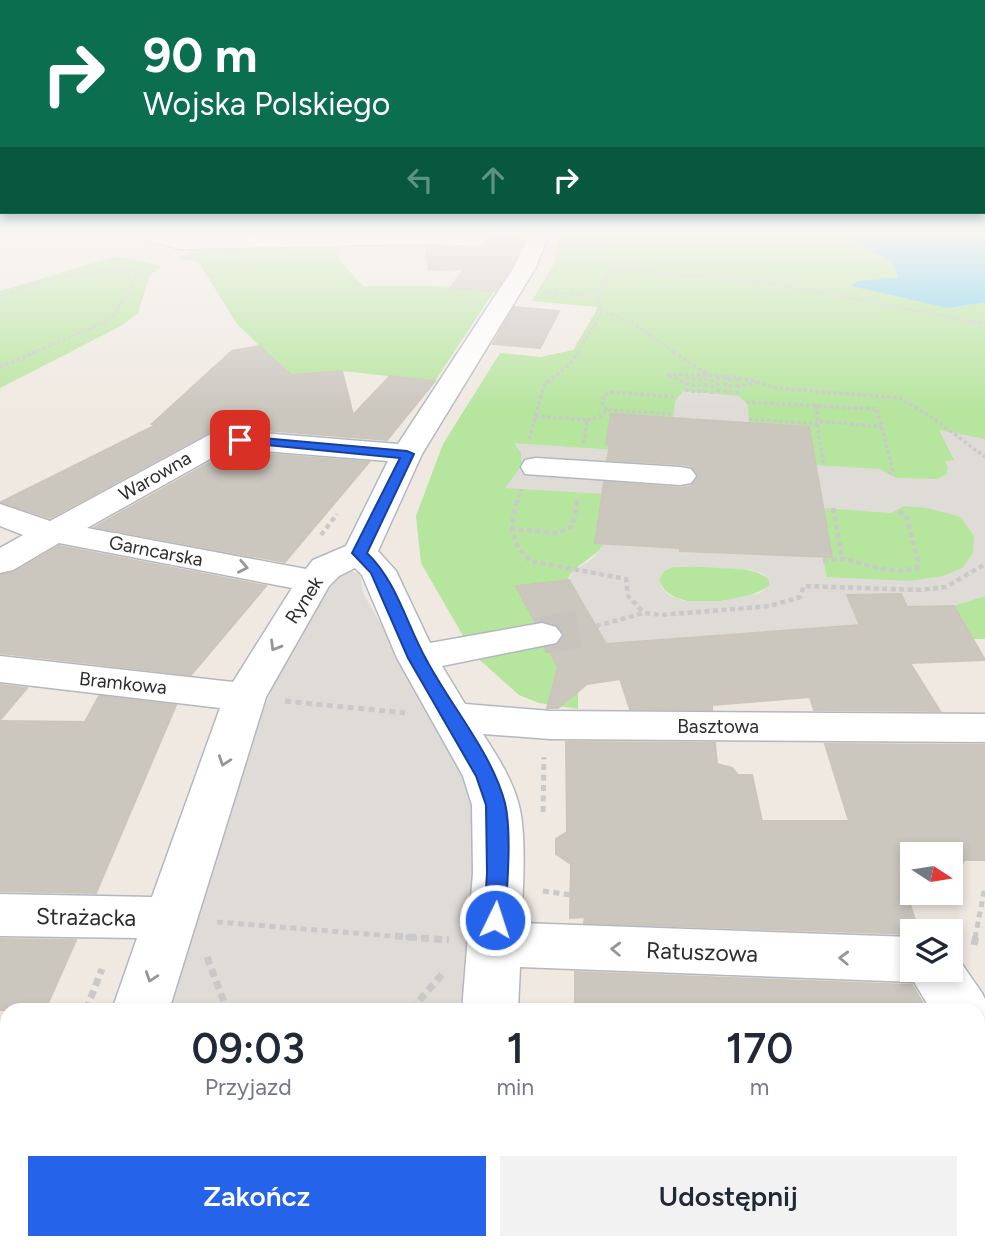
<!DOCTYPE html>
<html lang="pl">
<meta charset="utf-8">
<style>
:root{--surface:#fff;--page:#f2f2f3;--text:#1f2937;--muted:#747a83;--accent:#2563eb}
body{margin:0;font-family:Figtree,sans-serif;background:var(--page);color:var(--text);height:100vh;display:flex;flex-direction:column;font-size:26px;white-space:nowrap}
*{box-sizing:border-box;margin:0}
p{font-size:23px;color:var(--muted)}
.icon{flex:none;width:38px;height:38px;fill:none;stroke:currentColor;stroke-width:2;stroke-linecap:round;stroke-linejoin:round}
.map{position:relative;flex:1;overflow:hidden}
.panel{position:absolute;left:0px;top:1003px;width:985px;height:247px;display:flex;flex-direction:column;background:var(--surface);border-radius:21px 21px 0 0;box-shadow:0 4px 10px #0003}
.panel>*{flex:none}
.guide{position:absolute;left:0px;top:0px;width:985px;height:214px;box-shadow:0 4px 10px #0003;background:#0b6e4f;color:#fff;overflow:hidden}
.needle{width:46px;rotate:102deg}
.tools{position:absolute;left:900px;top:842px;display:grid;gap:14px}
.tools a{display:grid;place-items:center;width:63px;height:63px;border-radius:0px;background:var(--surface);box-shadow:0 4px 10px #0003;font-size:35px}
.pin{position:absolute;display:grid;place-items:center;width:60px;height:60px;color:#fff;margin:-30px;border-radius:14px;box-shadow:0 4px 10px #0006}
.me{position:absolute;width:77px;margin:-38px;rotate:4deg;stroke-linejoin:round;filter:drop-shadow(0 0 5px #0008)}
.turn{display:flex;align-items:center;gap:24px;height:147px;padding:0 28px;font-size:32px}
.turn .icon{width:91px;height:91px;stroke-width:2.5}
.turn b{display:block;font-size:49px;line-height:60px}
.lanes{display:flex;align-items:center;height:66px;padding:0 28px;background:#0003;justify-content:center;gap:35px;direction:ltr}
.lanes .off{opacity:.35}
.eta{display:flex;justify-content:space-evenly;align-items:center;height:119px;text-align:center}
.eta b{font-size:42px;font-weight:600;line-height:49px}
.button{display:flex;gap:14px;margin-top:auto;padding:14px 28px}
.button a{flex:1;height:80px;border-radius:0px;background:var(--accent);color:#fff;font-size:28px;font-weight:600;line-height:80px;text-align:center}
.button a+a{background:var(--page);color:var(--text)}
.map>svg:first-child{display:block}
.green{fill:#b6e59e}
.plaza{fill:#dfdcd8;fill-rule:evenodd}
.water{fill:#75cff0}
.building{fill:#cbc7bf;stroke:#cbc5ba;stroke-width:2}
.lines{fill:none;stroke-linecap:round;stroke-linejoin:round}
.minor-tunnel{stroke:#c8c4bd;stroke-width:37;stroke-dasharray:37 18;stroke-linecap:butt}
.minor-casing{stroke:#b4b7c1;stroke-width:3}
.path-far4{stroke:#c9c9c9;stroke-width:2.5;stroke-dasharray:3.5 2;stroke-linecap:butt}
.path-far3{stroke:#c9c9c9;stroke-width:3.5;stroke-dasharray:3.5 2.5;stroke-linecap:butt}
.path-far2{stroke:#c9c9c9;stroke-width:4.5;stroke-dasharray:5 3.5;stroke-linecap:butt}
.path-far1{stroke:#c9c9c9;stroke-width:5;stroke-dasharray:6 4.5;stroke-linecap:butt}
.path{stroke:#c9c9c9;stroke-width:7;stroke-dasharray:8 5;stroke-linecap:butt}
.minor{fill:#fff;fill-rule:evenodd}
.oneway{stroke:#969696}
.route{fill:#2563eb;stroke:#184099;stroke-width:2}
.labels{text-anchor:middle;dominant-baseline:central;stroke-width:6;stroke-linejoin:round;paint-order:stroke}
.street-label{font-size:19px;fill:#2e2e2e;stroke:#fff}
.near-street-label{font-size:23px;fill:#2e2e2e;stroke:#fff}
</style>
<div class="map">
<svg width="985" height="1249" viewBox="0 0 985 1249">
<rect width="100%" height="100%" fill="#efe9e1"/>
<g class="green">
<path d="M559,236h426v403h-11l-20,-33 -47,1 -6,-13 -54,1 -21,-18 -3,-21h9l-23,-129 -198,-13 -5,30 74,5 -1,40 -83,54 8,1c-9,14 -33,23 -36,36l-51,6 46,89 15,16v18l-39,-6 -20,-8 -45,-40 -53,-92 -5,-47 27,-72 57,-91 41,4 32,-7 22,-37 2,-6 -65,-6 23,-39z"/>
<polygon points="207,244 341,244 338,259 363,286 434,286 494,291 435,381 342,371 282,376 279,365 237,324 198,261 178,258"/>
<polygon points="117,256 162,266 150,275 138,313 121,326 0,388 0,291"/>
<path d="M673,567c23,-1 82,-4 96,13v6c-23,16 -100,30 -110,-7l5,-8z"/>
</g>
<g class="plaza">
<polygon points="683,391 739,396 748,405 749,423 673,418 675,401"/>
<path d="M939,430l46,9v157l-31,10 -47,1 -6,-13 -54,1 13,29 -254,20 -37,-64 4,-9 18,-11 13,-16 76,4 1,3 142,5 3,21 83,4 34,-5 19,-8 11,-15 1,-17 -13,-19 -34,-9 -23,-2 -13,7 -68,-5 -7,-43 64,4 17,9 39,1 10,-4 2,-7 -3,-7 9,-1zM687,566l64,4 13,4 5,6v6l-9,7 -39,8h-36l-15,-5 -8,-8 -3,-9 5,-8 9,-4z"/>
<polygon points="514,443 660,453 680,462 679,489 656,497 505,488 522,465 521,453"/>
<polygon points="350,570 360,575 363,593 468,777 479,820 466,1010 166,1010 249,744 278,675 337,574"/>
<polygon points="94,1242 451,1243 450,1249 92,1249"/>
</g>
<polygon class="water" points="852,236 985,236 985,302 949,308 851,286 858,281 898,277 893,262 852,241"/>
<g class="building">
<polygon points="486,236 523,236 523,242 512,266 495,291 450,288 464,269 429,270 426,247 477,249 485,246 489,240"/>
<polygon points="514,307 559,311 540,348 493,344"/>
<polygon points="259,346 291,375 342,371 353,415 390,376 435,381 387,440 240,428 209,432 50,518 1,502 156,425 152,424 232,351"/>
<polygon points="611,414 809,427 832,557 680,551 680,548 595,543 604,482 680,488 691,486 699,476 691,466 680,464 607,460 610,445 606,444"/>
<polygon points="240,452 369,462 285,562 95,527 227,453"/>
<polygon points="59,546 266,586 191,675 0,653 0,575 14,572"/>
<polygon points="569,580 606,644 860,625 847,595 901,594 907,607 954,606 985,660 910,663 940,711 814,710 810,697 712,705 712,710 630,709 620,679 587,684 558,708 547,708 558,667 548,647 558,645 565,635 557,624 543,620 535,622 516,586"/>
<polygon points="0,685 27,688 0,720"/>
<polygon points="99,696 176,705 96,893 0,891 0,721 85,722"/>
<polygon points="566,742 715,743 717,764 732,768 738,775 752,775 762,821 849,821 825,744 985,745 985,860 964,860 960,870 950,870 950,854 912,854 912,870 898,870 919,931 912,931 912,934 584,923 585,917 570,918 571,864 556,854 556,839 567,832"/>
<polygon points="0,939 76,940 45,1010 0,1010"/>
<polygon points="575,972 912,985 927,1010 575,1010"/>
</g>
<g class="lines">
<polyline class="minor-tunnel" points="542,635 596,626"/>
<g class="minor-casing">
<g id="minor">
<polygon points="142,236 483,236 486,240 483,244 476,246 421,244 180,249 145,240"/>
<path d="M525,236h20l1,6 -10,25 -114,187 -44,97 18,20 34,72 112,-20 14,4 6,8 -6,8 -114,23 23,38 85,7 435,3v28l-435,-3 -67,-5c14,22 28,43 35,68 9,29 5,90 3,121l391,14v33h38v-18l5,2 27,39 3,6v77l-7,-2v-64h-47l-17,-28 -394,-15 -2,43h-56l11,-137 -1,-68 -9,-29 -66,-118 -35,-83 -7,-7 -16,8 -10,10 -63,111 -97,313h-57l25,-72 -137,-2v-42l152,3 68,-189 -220,-26v-26l233,26 59,-94 -233,-45 -46,27 -13,3v-25l23,-13 -23,-9v-22l50,17 159,-86 31,-4 158,13 116,-177 12,-25zM240,449l148,12 -42,85 -33,14 -7,9 -219,-41 139,-78z"/>
<polygon points="536,458 680,467 691,469 696,476 691,483 680,485 525,474 521,467 525,460"/>
<polygon points="26,1242 94,1242 92,1249 24,1249"/>
<rect x="445" y="1242" width="68" height="7"/>
</g>
</g>
<g class="path-far4">
<polyline points="599,236 609,268"/>
<polyline points="563,244 601,246"/>
<polyline points="543,292 598,296"/>
<path d="M0,296c45,-15 87,-31 135,-24l1,5 -21,37 -9,8 -74,31"/>
<polyline points="600,310 631,322 676,353"/>
<polyline points="577,353 601,314 598,296 609,268 772,283 985,324"/>
</g>
<g class="path-far3">
<polyline points="673,352 712,377 712,394"/>
<polyline points="0,367 36,352"/>
<polyline points="667,374 722,376 750,380 776,388 900,398 933,418 985,457"/>
<polyline points="669,375 687,384"/>
<polyline points="718,377 718,394"/>
<polyline points="725,377 725,395"/>
<polyline points="730,378 731,395"/>
<polyline points="737,378 737,396"/>
<polyline points="737,387 756,382"/>
<polyline points="687,392 688,375"/>
<polyline points="693,393 694,375"/>
<polyline points="699,393 700,376"/>
<polyline points="705,393 706,376"/>
<polyline points="746,402 877,409 893,471 889,474"/>
<polyline points="816,405 818,421 882,427"/>
<polyline points="607,410 602,403 604,395 612,392 677,397"/>
<polyline points="535,416 587,420 583,444"/>
<polyline points="749,419 817,424 821,422"/>
<polyline points="587,420 599,417 607,410 673,414"/>
<polyline points="817,424 824,466"/>
<polyline points="529,439 544,385 570,364 578,352"/>
<polyline points="517,503 521,489"/>
<polyline points="577,503 578,498"/>
</g>
<g class="path-far2">
<path d="M517,501c-7,25 -7,41 13,60l96,18 2,17 16,17"/>
<polyline points="833,508 842,558"/>
<polyline points="510,529 558,533 573,526 577,501"/>
<polyline points="321,535 337,514"/>
<path d="M823,561c7,0 16,-3 22,-2 24,6 46,16 72,9l1,-6 -11,-44 -10,-9"/>
<polyline points="596,626 644,613 662,615 770,606 800,597 804,586 920,590 946,587 985,564"/>
</g>
<g class="path-far1">
<polyline points="285,701 405,713"/>
<polyline points="543,812 544,757"/>
<polyline points="543,891 571,895"/>
<polyline points="217,922 417,938"/>
<polyline points="975,938 985,887"/>
</g>
<g class="path">
<polyline points="395,936 449,940"/>
<polyline points="974,945 976,936"/>
<polyline points="207,957 227,1010"/>
<polyline points="86,1010 102,969"/>
<polyline points="411,1010 445,971"/>
<polyline points="0,1237 7,1219"/>
<polyline points="313,1242 316,1249"/>
<polyline points="539,1242 539,1249"/>
<polyline points="202,1249 208,1242"/>
</g>
<use href="#minor" class="minor"/>
</g>
<defs><path id="oneway-chevron" d="M-2-3.5L2.5 0L-2 3.5" fill="none" stroke-width="1.6" stroke-linecap="round" stroke-linejoin="round" transform="scale(1.75)"/></defs>
<g class="oneway">
<use href="#oneway-chevron" transform="translate(243 567) rotate(11)"/>
<use href="#oneway-chevron" transform="translate(275 646) rotate(121)"/>
<use href="#oneway-chevron" transform="translate(224 761) rotate(109)"/>
<use href="#oneway-chevron" transform="translate(616 949) rotate(-178)"/>
<use href="#oneway-chevron" transform="translate(844 958) rotate(-178)"/>
<use href="#oneway-chevron" transform="translate(151 977) rotate(109)"/>
</g>
<linearGradient id="sky" x2="0" y2="1"><stop stop-color="#7abfeb"/><stop offset="0.57" stop-color="#f8f5f2"/><stop offset="1" stop-color="#f8f5f2" stop-opacity="0"/></linearGradient>
<rect width="985" height="411" fill="url(#sky)"/>
<path class="route" d="M240,436l167,15 7,3 -47,99c30,29 39,70 59,106 24,46 66,94 79,144 7,29 2,86 0,117l-3,6 -7,3 -8,-3 -3,-6 3,-47 -1,-68 -10,-29 -68,-118 -37,-85 -19,-20 48,-95 -164,-16 -2,-2z"/>
<g class="labels">
<g class="street-label">
<text transform="translate(155 476) rotate(-30)">Warowna</text>
<text transform="translate(156 551) rotate(11)">Garncarska</text>
<text transform="translate(304 600) rotate(-57)">Rynek</text>
<text transform="translate(123 683) rotate(6)">Bramkowa</text>
<text x="718" y="726">Basztowa</text>
</g>
<g class="near-street-label">
<text transform="translate(86 917) rotate(1)">Strażacka</text>
<text transform="translate(702 952) rotate(2)">Ratuszowa</text>
</g>
</g>
</svg>
<div class="tools">
<a><svg class="needle" viewBox="-14 -14 28 28"><path d="M0-13l5 13h-10z" fill="#e53935"/><path d="M0 13l5-13h-10z" fill="#747a83"/></svg></a>
<a><svg class="icon" aria-label="layers" viewBox="0 0 24 24"><path d="M12 4l9 5-9 5-9-5zM3 14l9 5 9-5"/></svg></a>
</div>
<div class="pin" style="left:240px;top:440px;background:#d93025"><svg class="icon" aria-label="arrive" viewBox="0 0 24 24"><path d="M6 21V4h12l-3 4 3 4H6"/></svg></div>
<svg class="me" style="left:495px;top:920px" viewBox="-20 -20 40 40"><circle r="17" fill="#2563eb" stroke="#fff" stroke-width="3"/><path d="M0-11L8 9 0 5-8 9z" fill="#fff"/></svg>
<div class="guide">
<div class="turn"><svg class="icon" aria-label="right" viewBox="0 0 24 24"><path d="M7 20v-9h11M14 6l5 5-5 5"/></svg><div><b>90 m</b>Wojska Polskiego</div></div>
<div class="lanes"><svg class="icon off" aria-label="left" viewBox="0 0 24 24"><path d="M17 20v-9H6M10 6l-5 5 5 5"/></svg><svg class="icon off" aria-label="ahead" viewBox="0 0 24 24"><path d="M12 20V5M6 11l6-6 6 6"/></svg><svg class="icon" aria-label="right" viewBox="0 0 24 24"><path d="M7 20v-9h11M14 6l5 5-5 5"/></svg></div>
</div>
<section class="panel">
<div class="eta">
<div><b>09:03</b><p>Przyjazd</p></div>
<div><b>1</b><p>min</p></div>
<div><b>170</b><p>m</p></div>
</div>
<div class="button"><a>Zakończ</a><a>Udostępnij</a></div>
</section>
</div>
